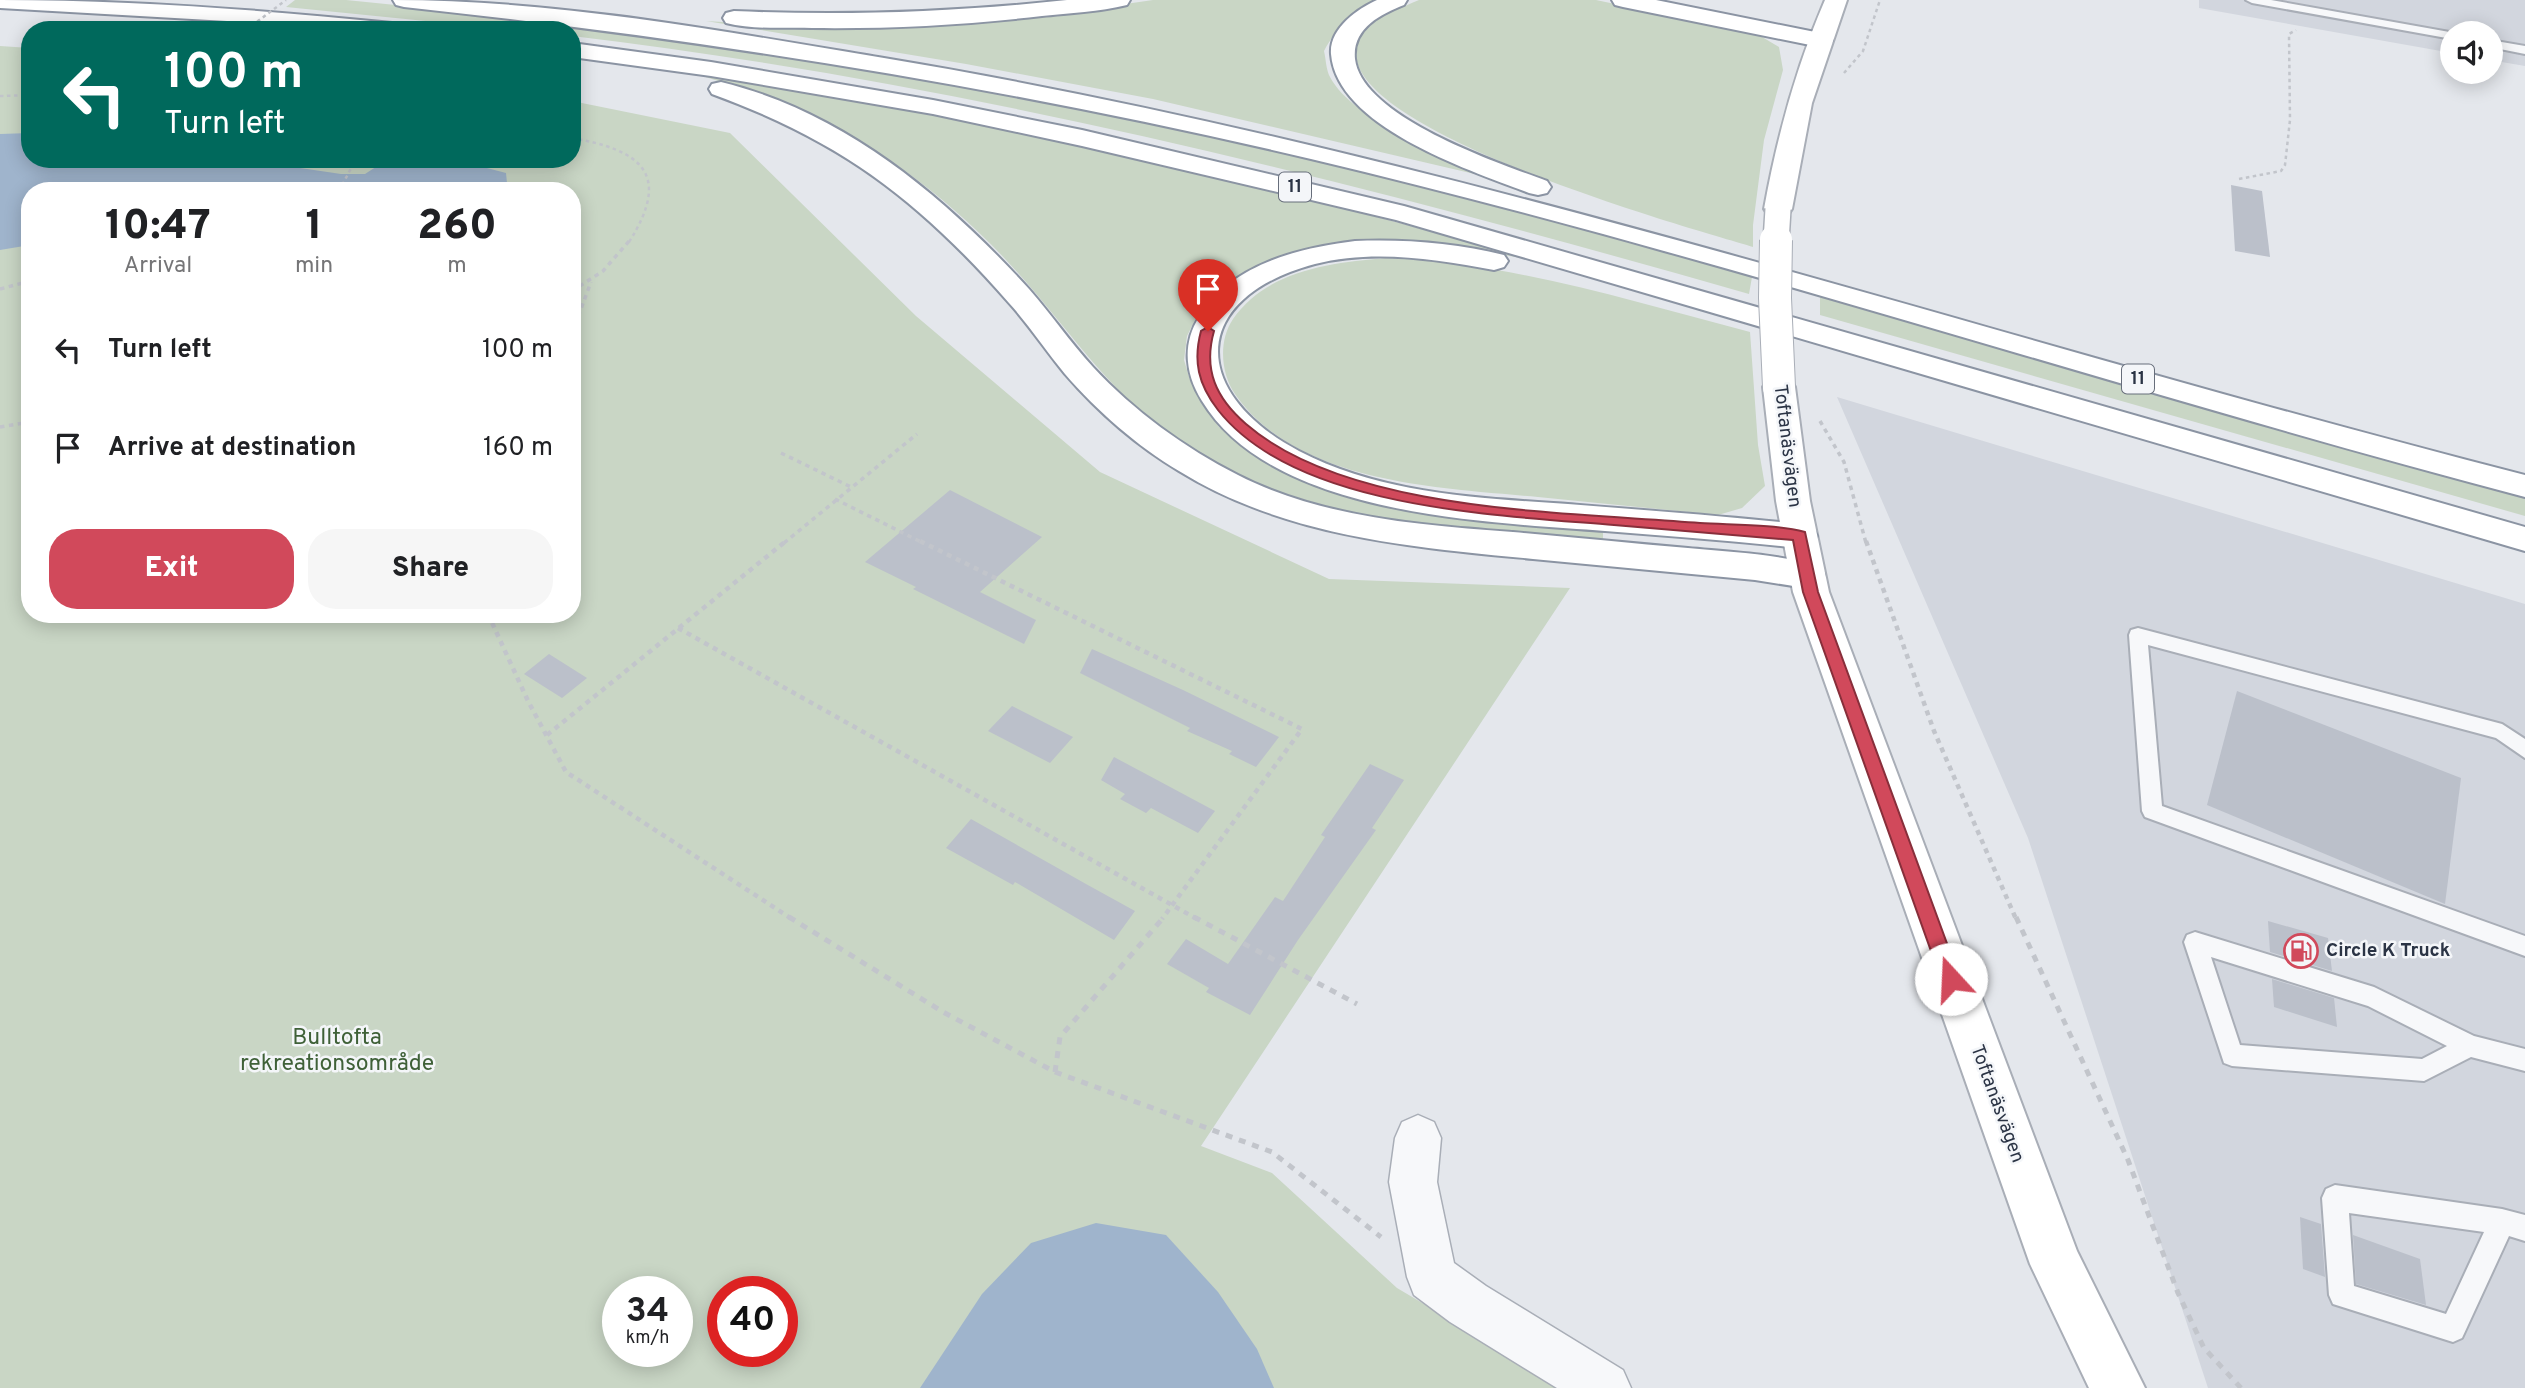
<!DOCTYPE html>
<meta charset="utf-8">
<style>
:root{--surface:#fff;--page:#f6f6f6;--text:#202124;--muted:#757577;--accent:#d1495b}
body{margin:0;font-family:Overpass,sans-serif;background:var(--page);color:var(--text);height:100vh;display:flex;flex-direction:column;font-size:26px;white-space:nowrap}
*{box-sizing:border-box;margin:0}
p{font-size:23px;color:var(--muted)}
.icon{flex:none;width:38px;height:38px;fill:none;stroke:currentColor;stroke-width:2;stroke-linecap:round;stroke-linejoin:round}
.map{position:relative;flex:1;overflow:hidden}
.panel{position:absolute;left:21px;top:182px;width:560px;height:441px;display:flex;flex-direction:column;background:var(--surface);border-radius:28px;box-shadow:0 4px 18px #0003}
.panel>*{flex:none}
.hud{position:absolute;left:21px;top:21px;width:560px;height:147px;border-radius:28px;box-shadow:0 4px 18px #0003;background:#00695c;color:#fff;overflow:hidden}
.buttons{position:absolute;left:2440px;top:21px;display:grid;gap:14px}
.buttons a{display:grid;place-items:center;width:63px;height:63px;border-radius:50%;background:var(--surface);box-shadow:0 4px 18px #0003;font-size:35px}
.speed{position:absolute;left:602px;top:1276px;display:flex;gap:14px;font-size:35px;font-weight:700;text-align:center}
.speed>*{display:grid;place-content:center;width:91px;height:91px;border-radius:50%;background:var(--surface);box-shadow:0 4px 18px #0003;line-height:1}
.speed small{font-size:18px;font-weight:400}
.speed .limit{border:10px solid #d22;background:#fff;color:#111}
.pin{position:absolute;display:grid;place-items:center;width:60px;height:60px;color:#fff;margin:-72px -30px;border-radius:50% 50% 50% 0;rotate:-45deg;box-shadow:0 0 7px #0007}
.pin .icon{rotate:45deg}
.me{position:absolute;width:77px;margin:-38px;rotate:340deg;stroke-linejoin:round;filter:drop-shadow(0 0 5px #0008)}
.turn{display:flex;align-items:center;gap:24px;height:147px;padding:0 28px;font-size:32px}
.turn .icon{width:91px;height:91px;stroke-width:2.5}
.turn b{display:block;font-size:49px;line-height:60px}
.eta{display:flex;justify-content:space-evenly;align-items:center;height:119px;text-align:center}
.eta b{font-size:42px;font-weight:800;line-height:49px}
.button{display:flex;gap:14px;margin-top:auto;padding:14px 28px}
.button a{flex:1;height:80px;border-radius:28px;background:var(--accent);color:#fff;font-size:28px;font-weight:800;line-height:80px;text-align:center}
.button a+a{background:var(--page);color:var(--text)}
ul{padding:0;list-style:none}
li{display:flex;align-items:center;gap:21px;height:98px;padding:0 28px}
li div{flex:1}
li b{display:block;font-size:26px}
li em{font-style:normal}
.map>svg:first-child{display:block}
.built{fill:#d2d6de}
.green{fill:#c9d6c5;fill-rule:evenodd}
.water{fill:#9fb4cc}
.building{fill:#bbc0ca}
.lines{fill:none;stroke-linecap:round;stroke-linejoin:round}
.lane-casing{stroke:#a9aeb7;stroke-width:4}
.street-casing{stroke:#a9aeb7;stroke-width:3}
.secondary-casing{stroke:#a9aeb7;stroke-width:4}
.highway-casing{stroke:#8b94a3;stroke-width:4}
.path-far3{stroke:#c2c5cb;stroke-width:2.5;stroke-dasharray:3.5 3.5;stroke-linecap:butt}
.path-far2{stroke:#c2c5cb;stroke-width:3.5;stroke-dasharray:4.5 4.5;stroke-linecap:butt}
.path-far1{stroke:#c2c5cb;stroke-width:4.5;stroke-dasharray:5 5;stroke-linecap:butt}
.path{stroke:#c2c5cb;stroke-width:5;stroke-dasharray:7 7;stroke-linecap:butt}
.lane{fill:#f7f8fa;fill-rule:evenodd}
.street{fill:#f7f8fa;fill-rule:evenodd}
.secondary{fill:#fff;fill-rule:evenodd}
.highway{fill:#fff;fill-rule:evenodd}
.secondary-bridge-far1-casing{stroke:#a9aeb7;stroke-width:28;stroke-linecap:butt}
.secondary-bridge-casing{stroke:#a9aeb7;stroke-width:34;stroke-linecap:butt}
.path-bridge{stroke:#c2c5cb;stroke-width:2.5;stroke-dasharray:3.5 3.5;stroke-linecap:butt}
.secondary-bridge-far1{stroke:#fff;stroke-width:25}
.secondary-bridge{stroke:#fff;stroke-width:32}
.route{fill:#d1495b;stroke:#882f3b;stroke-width:2}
.labels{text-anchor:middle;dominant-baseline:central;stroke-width:5;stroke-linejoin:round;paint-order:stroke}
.shield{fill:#f4f6f9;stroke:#676e7b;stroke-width:2}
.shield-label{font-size:18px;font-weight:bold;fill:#2b3445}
.street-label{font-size:19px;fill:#2b3445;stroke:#f4f6f9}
.poi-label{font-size:19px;font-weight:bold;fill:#2b3445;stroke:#f4f6f9;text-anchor:start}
.near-park-label{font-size:23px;fill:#3f6138;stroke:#f4f6f9}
</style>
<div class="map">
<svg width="2525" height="1388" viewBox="0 0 2525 1388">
<rect width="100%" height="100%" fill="#e4e7ec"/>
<g class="built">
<polygon points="2199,0 2525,0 2525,66 2490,60 2490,33 2452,33 2452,53 2199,8"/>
<polygon points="1837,397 2525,604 2525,1388 2208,1388 2028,838"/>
</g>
<g class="green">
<path d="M295,0h51l180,18 362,53 273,53 138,32 287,74 166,47 -3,17c-388,-111 -775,-210 -1177,-258v-6h-56l-230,-23z"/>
<path d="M1153,0h223c-24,12 -39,27 -52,51 2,8 2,19 6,26 24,45 120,80 166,102l-343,-80 -187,-35 -260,-43 67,4 318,-16z"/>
<path d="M1419,0h177l161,34 22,13 4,23 -19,70 -11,85v22c-49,-15 -486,-134 -381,-223 13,-11 31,-17 47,-24z"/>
<path d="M0,46l30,2v111h542v-58l158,32 186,183 184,156 229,107 241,9 -369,558 71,27 125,115 169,100h-1566zM30,191h542v423h-542zM618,1292h59v59h-59zM723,1292h59v59h-59z"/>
<path d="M690,72c103,17 206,33 308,55 180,38 358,82 535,133l-53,-9 -142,-7 -31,5 -56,21 -38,28 -16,18 -10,20 -3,24 6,20 12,24 17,23 57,39 327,64v10c-150,-11 -315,-15 -440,-110 -51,-39 -90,-93 -131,-141 -65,-77 -148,-143 -241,-183 -33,-13 -67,-23 -101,-34z"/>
<path d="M1385,258c124,4 246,43 365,74l8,113 7,41 -23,22 -24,7c-60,-6 -120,-12 -180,-18 -98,-9 -241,-13 -303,-103 -14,-20 -17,-53 -2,-75 34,-49 98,-56 152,-61z"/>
<polygon points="1820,297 2122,384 2525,494 2525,516 1820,315"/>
</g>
<g class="water">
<polygon points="30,133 30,159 263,159 273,164 341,174 365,174 382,163 483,167 506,173 507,183 493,191 30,191 30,245 0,250 0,134"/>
<polygon points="1096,1223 1166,1235 1218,1292 1257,1349 1274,1388 920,1388 982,1294 1031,1243"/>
</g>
<g class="building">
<polygon points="2231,185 2262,191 2270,257 2235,251"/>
<polygon points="950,490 1042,537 980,592 1036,620 1024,644 913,589 916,587 865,562"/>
<polygon points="1092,649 1183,690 1279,737 1256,767 1229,754 1232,751 1187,731 1190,728 1080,673"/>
<polygon points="549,654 587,678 562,698 524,674"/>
<polygon points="2237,691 2461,778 2445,904 2207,805"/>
<polygon points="1012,706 1073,737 1050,763 988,731"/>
<polygon points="1114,757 1144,773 1215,811 1198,833 1151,808 1146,813 1120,799 1125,794 1101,780"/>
<polygon points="1370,764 1404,780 1372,828 1376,830 1298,940 1250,1015 1206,992 1209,988 1167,964 1186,939 1228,964 1275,897 1283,901 1325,837 1321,835"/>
<polygon points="971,819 1086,884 1135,911 1114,940 1015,882 1013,885 946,848"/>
<polygon points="2268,921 2328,938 2332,971 2270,952"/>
<polygon points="2272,979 2334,998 2337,1027 2274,1007"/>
<polygon points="2300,1217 2321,1224 2325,1277 2303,1269"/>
<polygon points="2353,1235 2420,1259 2426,1305 2356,1284"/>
</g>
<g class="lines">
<g class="lane-casing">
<g id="lane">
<polygon points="2246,0 2271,0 2455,33 2452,33 2452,39 2252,3"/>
<polygon points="2490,40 2525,46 2525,54 2490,47"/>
<polygon points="2138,628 2502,724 2525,739 2525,758 2496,738 2148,645 2162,806 2525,936 2525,956 2145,817 2142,811 2129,635 2131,630"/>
<path d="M2195,932l179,55 100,49 51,13v22l-54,-14 -47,24 -192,-15 -8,-3 -40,-121 3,-7zM2211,957l157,49 79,40 -25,13 -182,-14z"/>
<path d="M2335,1185l167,24 23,6v26l-16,-5 -47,102 -9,4 -120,-38 -4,-9 -7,-97 4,-9zM2349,1213l135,19 -38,82 -92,-28z"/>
</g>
</g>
<g class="street-casing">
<polygon id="street" points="1418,1115 1434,1122 1441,1138 1437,1182 1454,1263 1486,1286 1623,1370 1631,1388 1557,1388 1450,1322 1414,1295 1407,1277 1389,1182 1395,1138 1402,1122"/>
</g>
<g class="secondary-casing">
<g id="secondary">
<path d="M1825,0h22l-35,103 -20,106 -4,6 -10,2 -10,-2 -4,-6c13,-72 32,-142 61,-209z"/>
<polygon points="1779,377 1790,380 1795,387 1810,501 1829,592 2077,1251 2145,1388 2089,1388 2030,1264 1793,592 1776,501 1763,387 1768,380"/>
</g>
</g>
<g class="highway-casing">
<g id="highway">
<path d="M0,0c132,0 261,10 392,23l8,2 3,5h-84l-92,-9 -227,-13z"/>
<path d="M393,0c164,0 329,31 491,58 560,93 1093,277 1641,417v22c-406,-107 -805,-241 -1214,-338 -299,-71 -602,-119 -907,-152l-8,-2z"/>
<path d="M1067,0h63l-3,5c-28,7 -57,8 -85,11 -77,9 -154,13 -230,12 -28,-1 -59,2 -86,-5l-3,-5 3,-5 8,-2c112,5 222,1 333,-11z"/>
<path d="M1377,0h30l-3,5c-25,10 -52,24 -49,54 7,58 143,104 192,122l4,6 -4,6 -9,2 -9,-2c-60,-23 -192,-66 -198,-139 -2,-25 26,-45 46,-54z"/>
<polygon points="1612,0 1656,0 1820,33 1828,35 1832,40 1828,45 1820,47 1623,7 1615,5"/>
<polygon points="572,43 711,62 933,100 1082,130 1404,206 2525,527 2525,551 1396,220 1082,146 933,114 711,76 572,57"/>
<path d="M721,82c124,30 224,115 308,207 22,25 41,53 64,78 41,44 92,81 145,108 84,43 183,50 275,57 58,5 117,11 175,16 43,4 89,6 131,18l5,9 -5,9 -13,4 -51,-8c-74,-7 -148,-14 -222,-21 -122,-12 -247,-22 -354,-88 -42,-25 -82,-60 -114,-97 -19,-23 -36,-49 -56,-71 -90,-103 -168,-162 -297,-209l-3,-5 3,-5z"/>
<path d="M1355,241c50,-2 101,2 149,14l4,6 -4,6 -10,3c-58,-11 -121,-21 -179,-6 -127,34 -126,129 -16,187 83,43 178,47 269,53 77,6 155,12 232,20l12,3 5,9 -5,9 -12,3c-65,-7 -130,-12 -195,-17 -119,-9 -333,-15 -403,-130 -17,-27 -20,-57 -3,-84 32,-53 100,-69 156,-76z"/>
</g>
</g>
<g class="path-far3">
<polyline points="1844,73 1863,51 1880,0"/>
<polyline points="0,96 30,95"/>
<path d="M572,138c68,12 101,35 57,104"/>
<polyline points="2239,179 2281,171 2285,165 2290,120 2289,34 2296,30"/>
<polyline points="339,191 356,159"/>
</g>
<g class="path-far2">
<polyline points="0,289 30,281"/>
<polyline points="572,291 603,271 630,240"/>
<polyline points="572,333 591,282"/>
<polyline points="1820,421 1844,462 1866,543"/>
<polyline points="0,427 30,422"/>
<polyline points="781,453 851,487"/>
<polyline points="835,499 923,543"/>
<polyline points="784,543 917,434"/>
</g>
<g class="path-far1">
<polyline points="920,541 1302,729 1162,919"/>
<polyline points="1866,541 1934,731 2016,919"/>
<polyline points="488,614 528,701 566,772 792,919"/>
<polyline points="678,628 1197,919"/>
<polyline points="547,735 786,541"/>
</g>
<g class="path">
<polyline points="789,917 943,1012 1055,1072 1272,1152 1381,1237"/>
<polyline points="1194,917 1357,1004"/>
<polyline points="2016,917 2128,1160 2178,1293 2204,1348 2241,1388"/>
<polyline points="1055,1072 1060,1037 1164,917"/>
</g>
<use href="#lane" class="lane"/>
<use href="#street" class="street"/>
<use href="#secondary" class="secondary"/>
<use href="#highway" class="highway"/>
<g class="secondary-bridge-far1-casing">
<polyline id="secondary-bridge-far1" points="1776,242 1778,209"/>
</g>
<g class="secondary-bridge-casing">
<polyline id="secondary-bridge" points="1776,240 1775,298 1779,387"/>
</g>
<polyline class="path-bridge" points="246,30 286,0"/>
<use href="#secondary-bridge-far1" class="secondary-bridge-far1"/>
<use href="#secondary-bridge" class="secondary-bridge"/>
</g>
<path class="route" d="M1208,327l6,4c-11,39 2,67 32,93 103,89 322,88 454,99 32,2 74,1 105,9l13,60 142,387 -3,6 -6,2 -7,-2 -3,-6 -138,-387 -10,-52c-59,-5 -119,-10 -179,-15 -117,-10 -318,-16 -396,-115 -20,-26 -25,-49 -17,-79z"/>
<defs>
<g id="fuel-ring" transform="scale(1.75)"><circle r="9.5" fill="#f4f6f9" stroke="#d1495b" stroke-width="1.5"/><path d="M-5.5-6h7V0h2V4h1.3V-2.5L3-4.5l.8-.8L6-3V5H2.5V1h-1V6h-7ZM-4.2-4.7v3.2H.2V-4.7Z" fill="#d1495b"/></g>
</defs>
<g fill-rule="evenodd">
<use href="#fuel-ring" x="2301" y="951"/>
</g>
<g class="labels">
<g class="shield">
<rect x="1279" y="172.5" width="32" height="29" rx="5"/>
<rect x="2122" y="364.5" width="32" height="29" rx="5"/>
</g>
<g class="shield-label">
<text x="1295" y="187">11</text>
<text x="2138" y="379">11</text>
</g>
<g class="street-label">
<text transform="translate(1787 446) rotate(83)">Toftanäsvägen</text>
<text transform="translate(1997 1104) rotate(70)">Toftanäsvägen</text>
</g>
<g class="poi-label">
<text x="2326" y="951">Circle K Truck</text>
</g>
<g class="near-park-label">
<text x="337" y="1038">Bulltofta<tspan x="337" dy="26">rekreationsområde</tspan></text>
</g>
</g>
</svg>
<div class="buttons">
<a><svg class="icon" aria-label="sound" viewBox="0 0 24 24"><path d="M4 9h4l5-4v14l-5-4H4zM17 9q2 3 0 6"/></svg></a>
</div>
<div class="speed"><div>34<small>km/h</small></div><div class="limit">40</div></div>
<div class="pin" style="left:1208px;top:331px;background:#d93025"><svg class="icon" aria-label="arrive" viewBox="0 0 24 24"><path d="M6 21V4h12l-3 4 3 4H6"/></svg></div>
<svg class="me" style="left:1951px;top:979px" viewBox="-20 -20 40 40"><circle r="19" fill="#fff"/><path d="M0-13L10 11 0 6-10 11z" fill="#d1495b"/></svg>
<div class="hud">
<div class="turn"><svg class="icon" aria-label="left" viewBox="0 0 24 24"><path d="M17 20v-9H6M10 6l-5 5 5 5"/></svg><div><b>100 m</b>Turn left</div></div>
</div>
<section class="panel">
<div class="eta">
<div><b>10:47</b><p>Arrival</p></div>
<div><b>1</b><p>min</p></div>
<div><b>260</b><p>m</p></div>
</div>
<ul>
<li><svg class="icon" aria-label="left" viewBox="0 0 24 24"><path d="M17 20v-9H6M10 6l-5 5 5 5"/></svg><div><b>Turn left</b></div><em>100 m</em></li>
<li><svg class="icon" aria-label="arrive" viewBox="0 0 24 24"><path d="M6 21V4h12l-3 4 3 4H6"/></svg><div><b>Arrive at destination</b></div><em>160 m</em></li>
</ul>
<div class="button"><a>Exit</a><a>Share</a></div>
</section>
</div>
